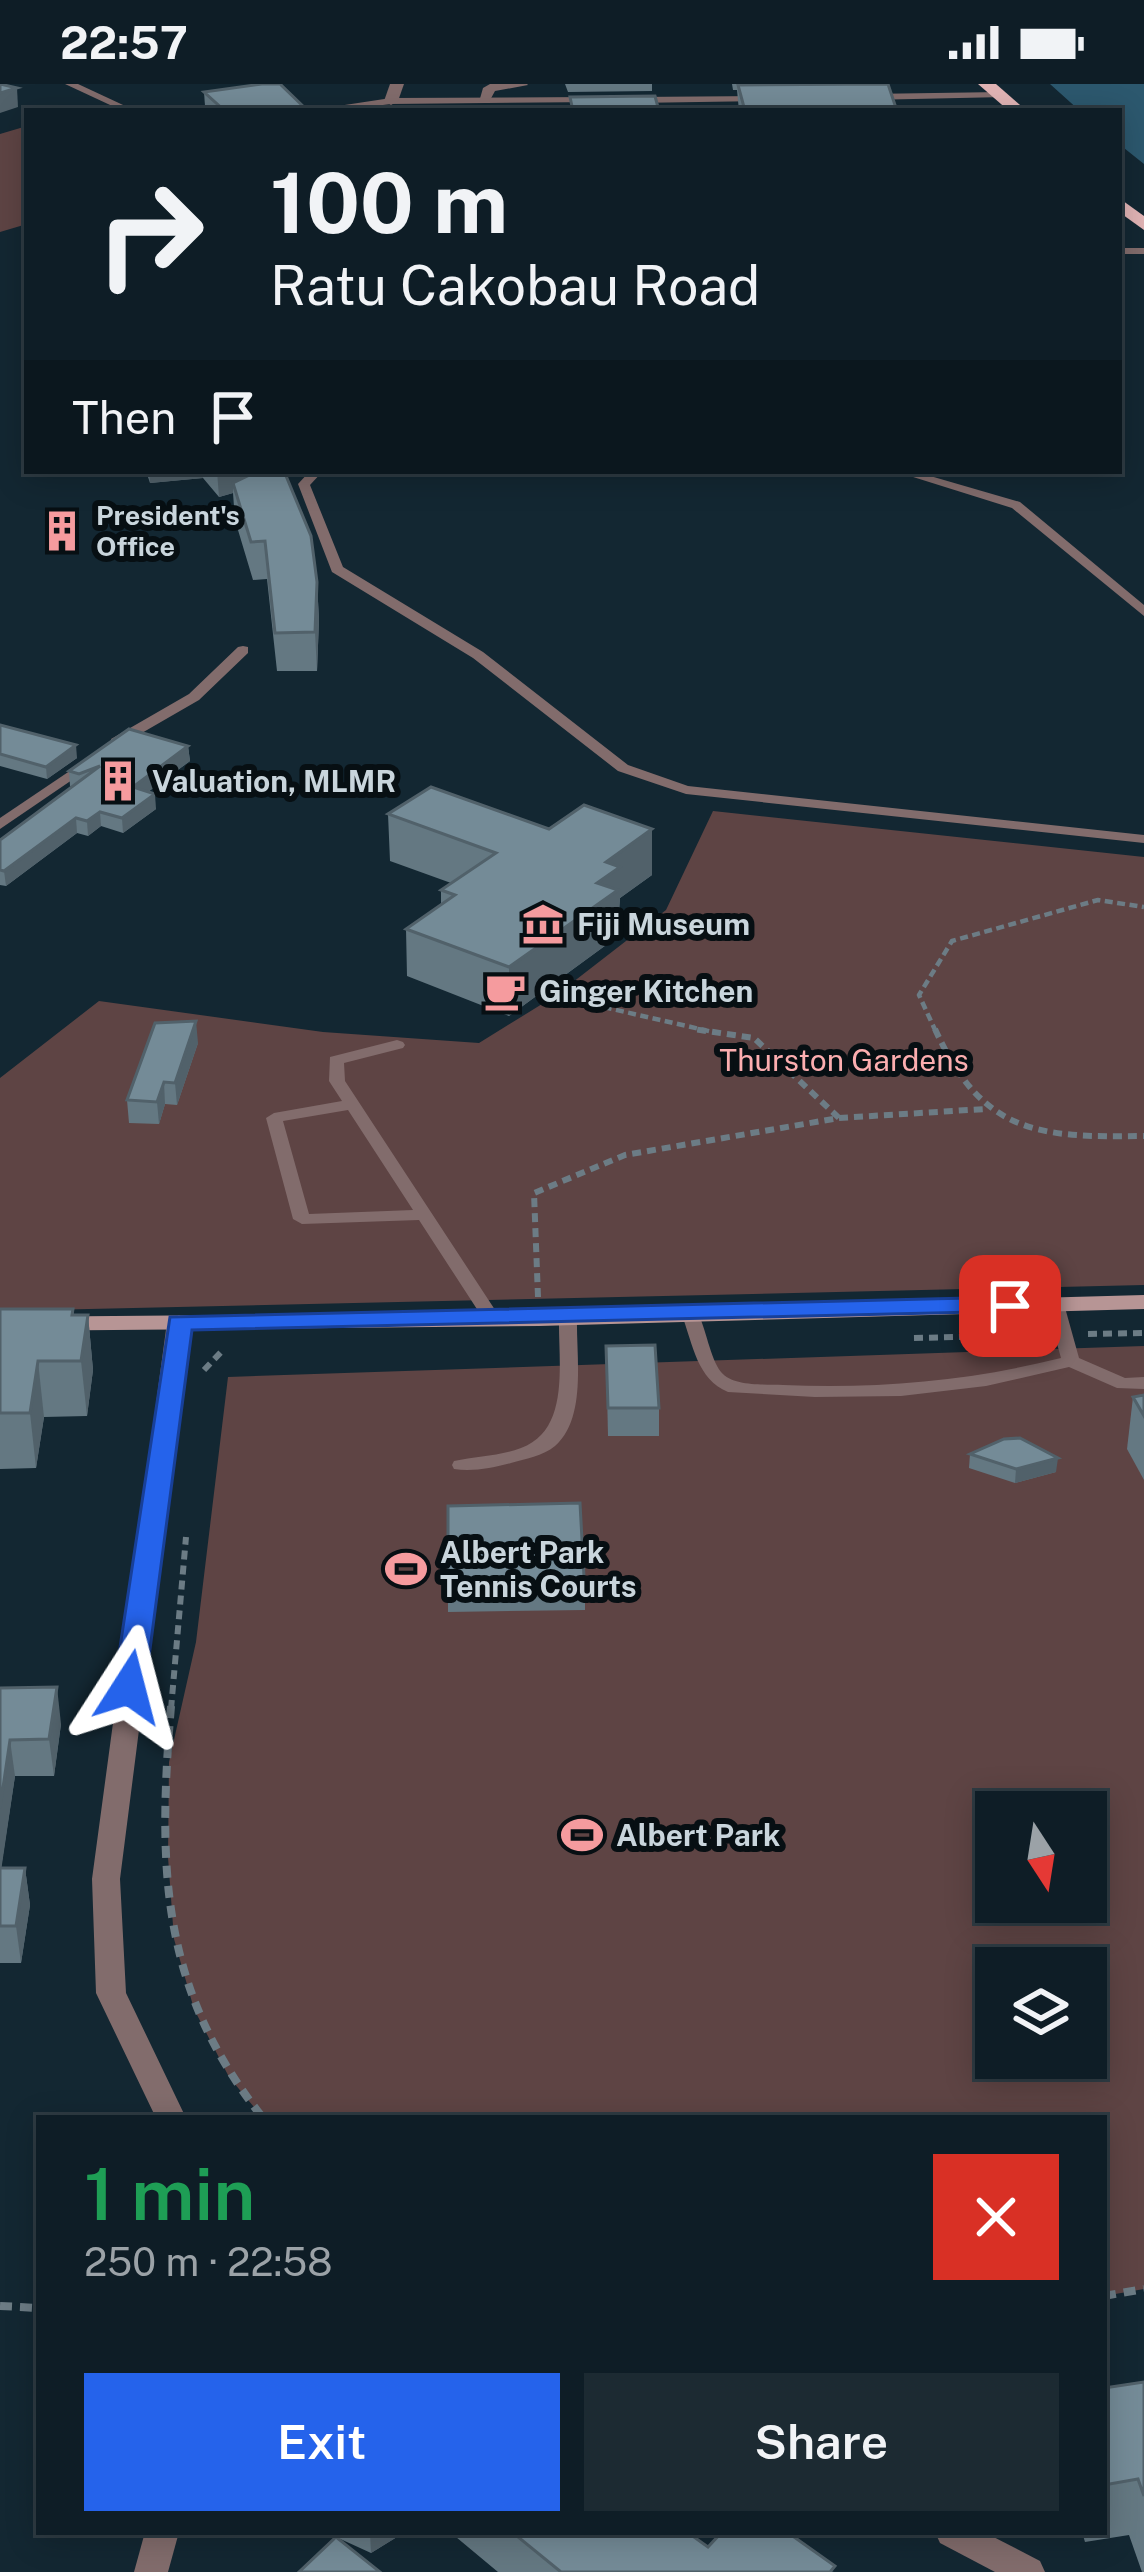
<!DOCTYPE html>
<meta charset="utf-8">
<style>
:root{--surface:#0e1d26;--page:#1c2a32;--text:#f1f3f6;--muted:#9ba2a7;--line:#2e3b43;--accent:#2563eb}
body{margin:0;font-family:"Public Sans",sans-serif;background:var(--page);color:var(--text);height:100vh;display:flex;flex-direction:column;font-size:45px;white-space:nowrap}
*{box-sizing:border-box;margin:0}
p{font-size:39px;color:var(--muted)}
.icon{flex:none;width:66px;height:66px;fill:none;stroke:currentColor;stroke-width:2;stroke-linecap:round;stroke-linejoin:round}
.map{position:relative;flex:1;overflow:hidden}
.details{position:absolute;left:36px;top:2031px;width:1071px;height:420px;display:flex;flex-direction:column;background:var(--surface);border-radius:0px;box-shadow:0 6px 30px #0003,0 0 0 3px var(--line)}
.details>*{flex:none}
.hud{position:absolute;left:24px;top:24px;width:1098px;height:366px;border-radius:0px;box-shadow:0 6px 30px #0003,0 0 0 3px var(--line);background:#0e1d26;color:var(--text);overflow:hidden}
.needle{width:78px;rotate:168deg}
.controls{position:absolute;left:975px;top:1707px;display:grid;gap:24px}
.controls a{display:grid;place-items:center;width:132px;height:132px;border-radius:0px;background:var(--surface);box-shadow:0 6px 30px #0003,0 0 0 3px var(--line);font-size:60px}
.pin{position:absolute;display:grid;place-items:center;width:102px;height:102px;color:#fff;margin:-51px;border-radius:24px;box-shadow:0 6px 18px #0006}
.me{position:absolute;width:132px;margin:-66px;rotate:9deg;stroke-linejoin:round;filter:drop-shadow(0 0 9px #0008)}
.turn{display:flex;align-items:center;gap:42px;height:252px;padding:0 48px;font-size:54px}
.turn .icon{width:156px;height:156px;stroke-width:2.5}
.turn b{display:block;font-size:84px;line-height:102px}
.then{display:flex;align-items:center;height:114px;padding:0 48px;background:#0003;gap:24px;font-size:45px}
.round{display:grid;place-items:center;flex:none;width:126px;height:126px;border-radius:0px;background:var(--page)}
.headline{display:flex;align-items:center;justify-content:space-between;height:204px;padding:0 48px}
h1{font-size:72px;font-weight:600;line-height:90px;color:#1e9e55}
.action{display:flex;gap:24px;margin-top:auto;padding:24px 48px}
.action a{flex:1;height:138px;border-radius:0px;background:var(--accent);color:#fff;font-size:48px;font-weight:600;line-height:138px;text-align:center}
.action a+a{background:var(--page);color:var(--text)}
.status{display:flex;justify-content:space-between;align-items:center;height:84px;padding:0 60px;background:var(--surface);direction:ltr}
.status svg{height:33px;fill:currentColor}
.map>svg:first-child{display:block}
.green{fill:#5e4444;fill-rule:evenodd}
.water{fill:#2c586e}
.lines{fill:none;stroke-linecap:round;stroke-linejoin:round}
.path-far2{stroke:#6c7c85;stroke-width:4.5;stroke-dasharray:8 4.5;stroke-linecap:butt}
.path-far1{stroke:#6c7c85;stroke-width:6;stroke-dasharray:9 6;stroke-linecap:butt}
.path{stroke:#6c7c85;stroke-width:8;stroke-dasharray:12 8;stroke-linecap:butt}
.service{fill:#826c6c;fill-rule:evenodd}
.minor{fill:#826c6c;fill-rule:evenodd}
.tertiary{fill:#826c6c;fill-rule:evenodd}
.secondary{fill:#b79595;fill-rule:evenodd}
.primary{fill:#e1b4b5;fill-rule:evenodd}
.wall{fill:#647882}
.shaded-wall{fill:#51616a}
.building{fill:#748b97;stroke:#51616a;stroke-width:3}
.route{fill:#2563eb;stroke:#184099;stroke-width:3}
.labels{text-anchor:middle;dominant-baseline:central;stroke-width:12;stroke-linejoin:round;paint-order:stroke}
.far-poi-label{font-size:27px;font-weight:bold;fill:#c9d5dc;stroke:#070f13;text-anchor:start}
.poi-label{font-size:30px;font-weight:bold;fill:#c9d5dc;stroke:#070f13;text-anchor:start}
.park-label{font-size:30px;fill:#fcaeb0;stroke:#070f13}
</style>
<div class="status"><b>22:57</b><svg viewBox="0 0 49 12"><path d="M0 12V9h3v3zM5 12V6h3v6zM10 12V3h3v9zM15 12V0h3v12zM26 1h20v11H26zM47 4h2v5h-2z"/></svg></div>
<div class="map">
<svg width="1144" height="2488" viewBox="0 0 1144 2488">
<rect width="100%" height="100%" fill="#132732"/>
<g class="green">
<polygon points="27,42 27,140 0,148 0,50"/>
<polygon points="713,727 1144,773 1144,1201 0,1227 0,994 99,917 323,948 479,959 555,912 666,826"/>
<path d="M1144,1262v943l-40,7v-178h-841l-34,-41 -35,-68 -20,-70 -6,-82 1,-95 27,-120 32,-265zM996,1728h90v90h-90zM996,1884h90v90h-90z"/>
</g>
<polygon class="water" points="1050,0 1144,0 1144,80 1119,60 1119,27 1080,27"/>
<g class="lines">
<g class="path-far2">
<polyline points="555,912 713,948"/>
<polyline points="936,948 919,911 952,857 1098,816 1144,823"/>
</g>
<g class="path-far1">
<path d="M935,945c47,104 101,109 209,107"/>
<polyline points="839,1034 985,1025"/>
<polyline points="538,1213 534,1109 625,1071 839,1034 754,954 693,945"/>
<polyline points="1088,1250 1144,1249"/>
<polyline points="914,1254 1038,1251"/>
<polyline points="204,1286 223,1266"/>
<polyline points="171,1625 186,1453"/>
</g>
<g class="path">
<path d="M171,1622c-13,159 -12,282 92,412"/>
<polyline points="1104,2212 1144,2205"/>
<polyline points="0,2222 39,2224"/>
</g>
<g class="service">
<polygon points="65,0 78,0 136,27 123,27"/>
<polygon points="1001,8 1006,11 1005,13 868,16 863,13 868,10"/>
<polygon points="762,12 767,15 766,17 634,19 629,16 634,13"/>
<polygon points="594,13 599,16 598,18 391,20 334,27 305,27 391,14"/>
<polygon points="27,156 27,163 21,162 21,158"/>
<rect x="1119" y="164" width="25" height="6"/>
<polygon points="310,387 323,387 310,401 343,483 483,568 628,681 688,702 1144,751 1144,759 686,710 618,687 473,574 332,488 298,400"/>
<polygon points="894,387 913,387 1020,418 1144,521 1144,532 1012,424"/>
<polygon points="243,562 248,563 248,569 199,616 121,661 111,661 111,655 189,610 238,563"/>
<polygon points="89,674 96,678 94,681 0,745 0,734"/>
<path d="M397,956l6,2 2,3 -2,3 -59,15 1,18 156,238 -3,4h-12l-67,-103 -117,4 -9,-5 -27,-101 8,-5 68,-12 -13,-20 1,-24zM348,1026l65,100 -104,4 -26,-93z"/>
<path d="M1055,1215l9,5 15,54 46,20 19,-1v12l-27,-1 -48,-21 -83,19 -85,10 -86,1 -87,-5c-31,-13 -35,-47 -46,-77l9,-5 6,1c9,17 13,47 24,61 12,15 45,12 62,13 95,4 186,-4 278,-27l-15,-54z"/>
<path d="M568,1229l9,5c-1,38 10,100 -22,128 -12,10 -30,13 -44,17 -18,5 -39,9 -57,6l-2,-4 2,-4c22,-5 46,-5 67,-13 50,-18 37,-87 38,-130z"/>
</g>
<g class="minor">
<polygon points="390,0 404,0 398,17 391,21 384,17"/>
<polygon points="490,0 527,0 528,1 495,7 489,18 479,18 483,4"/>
<polygon points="145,2448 179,2448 168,2488 134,2488"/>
</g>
<g class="tertiary">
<polygon points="179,1231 191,1238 120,1795 126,1909 186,2034 156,2034 96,1909 92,1795 167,1238"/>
<polygon points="935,2448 984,2448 1040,2477 1045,2488 995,2488 940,2459"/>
</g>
<polygon class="secondary" points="1144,1211 1144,1225 539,1242 0,1247 0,1233 539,1228"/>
<g class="primary">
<polygon points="978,0 996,0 1027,27 1009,27"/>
<polygon points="1119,114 1144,132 1144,146 1119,128"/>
</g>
</g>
<g class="wall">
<polygon points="565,0 652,0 652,7 568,8"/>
<polygon points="732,0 888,0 897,27 739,27 737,6 733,6"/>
<polygon points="204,8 308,27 210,27 205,22"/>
<polygon points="146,387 284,387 317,498 319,536 317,587 277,587 267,495 253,496 235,436 233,409 219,413 203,394 150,399"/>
<polygon points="0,641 77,674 47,695 0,682"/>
<polygon points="188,662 190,677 148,708 156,725 123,749 101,742 88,752 77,749 6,802 0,801 0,756 72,702 70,702 69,687"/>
<polygon points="388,730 549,745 652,745 652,791 620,814 617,853 509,932 407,892 406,845 441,820 441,806 451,799 390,777"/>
<polygon points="198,959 177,1021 165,1020 159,1040 129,1039 127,1016"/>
<polygon points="0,1225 73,1225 74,1231 88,1231 93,1286 87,1332 44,1333 36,1384 0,1385"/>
<polygon points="606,1262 659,1324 659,1352 608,1352"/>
<polygon points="1144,1311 1144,1396 1127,1365 1133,1313"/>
<polygon points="970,1370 1056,1388 1015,1399 969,1384"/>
<polygon points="448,1422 585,1511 585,1526 448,1528"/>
<polygon points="0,1604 61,1640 54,1692 15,1692 1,1784 25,1784 30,1821 21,1879 0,1879"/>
<polygon points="1144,2298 1144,2488 1142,2488 1129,2451 1085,2458 1082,2448 1104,2448 1104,2304"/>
<polygon points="325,2448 405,2448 371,2469"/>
<polygon points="450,2448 687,2448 708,2463 834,2488 498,2488"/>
</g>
<g class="shaded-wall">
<polygon points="17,4 18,23 0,29 0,9"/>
<polygon points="149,387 203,387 203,394 150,399"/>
<polygon points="217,387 274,387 233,399 233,409 219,413"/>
<polygon points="317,498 319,536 317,587 315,548"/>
<polygon points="76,661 77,674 47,695 46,683"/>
<polygon points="188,662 190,677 134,718 133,703"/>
<polygon points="155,710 156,725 123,749 122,734"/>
<polygon points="100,728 101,742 88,752 87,737"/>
<polygon points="76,734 77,749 6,802 4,787"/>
<polygon points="652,745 652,791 620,814 617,853 509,932 509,883 597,799 606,778"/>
<polygon points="196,937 198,959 177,1021 175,999"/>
<polygon points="164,998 165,1020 159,1040 157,1018"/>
<polygon points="88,1231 93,1286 87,1332 81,1277"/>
<polygon points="38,1277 44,1333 36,1384 30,1329"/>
<polygon points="1058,1374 1056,1388 1015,1399 1016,1385"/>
<polygon points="57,1603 61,1640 54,1692 49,1655"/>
<polygon points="10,1656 15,1692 0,1794 0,1724"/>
<polygon points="25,1784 30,1821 21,1879 16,1842"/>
<polygon points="370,2448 405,2448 371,2469"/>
</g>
<g class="building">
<polygon points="0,0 17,4 0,9"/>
<polygon points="262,0 280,0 308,27 225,27 204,8"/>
<polygon points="888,0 897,27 745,27 738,1"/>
<polygon points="655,12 659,27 573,27 570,13"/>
<polygon points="258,387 284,387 311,452 317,498 315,548 275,549 265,457 251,458 233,399"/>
<polygon points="0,641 76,661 46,683 0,670"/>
<polygon points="129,645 188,662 133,703 155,710 122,734 100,728 87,737 76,734 4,787 0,786 0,756 100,682 79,690 69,687"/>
<polygon points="431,703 549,745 584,721 652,745 606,778 620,783 597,799 618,806 509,883 406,845 455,811 441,806 496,769 388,730"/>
<polygon points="196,937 175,999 164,998 157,1018 127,1016 155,939"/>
<polygon points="0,1225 73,1225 72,1231 88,1231 81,1277 38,1277 30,1329 0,1329"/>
<polygon points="655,1261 659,1324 608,1324 606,1262"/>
<polygon points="1144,1311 1144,1332 1133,1313"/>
<polygon points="1020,1354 1058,1374 1016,1385 970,1370 1004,1355"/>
<polygon points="580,1419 585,1511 448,1513 448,1422"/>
<polygon points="57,1603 49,1655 10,1656 0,1724 0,1604"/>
<polygon points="0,1784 25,1784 16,1842 0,1842"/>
<polygon points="1144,2298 1144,2412 1138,2395 1104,2401 1104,2304"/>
<polygon points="512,2448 687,2448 708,2463 722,2448 787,2448 835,2482 830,2488 561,2488"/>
<polygon points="336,2453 380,2488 299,2488"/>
</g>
<polygon class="route" points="1010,1213 1023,1222 1019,1227 192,1246 145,1603 129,1613 114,1603 170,1233"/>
<defs>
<g id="building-bare" transform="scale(3.24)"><path d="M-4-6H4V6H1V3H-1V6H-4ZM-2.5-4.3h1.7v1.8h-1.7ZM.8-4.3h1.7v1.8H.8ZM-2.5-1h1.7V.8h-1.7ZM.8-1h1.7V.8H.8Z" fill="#f59b9e" stroke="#070f13" stroke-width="2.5" paint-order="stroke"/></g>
<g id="museum-bare" transform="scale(3.24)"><path d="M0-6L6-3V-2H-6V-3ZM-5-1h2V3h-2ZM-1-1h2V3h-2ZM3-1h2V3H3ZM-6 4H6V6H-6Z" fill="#f59b9e" stroke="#070f13" stroke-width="2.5" paint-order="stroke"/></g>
<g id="cafe-bare" transform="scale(3.24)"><path d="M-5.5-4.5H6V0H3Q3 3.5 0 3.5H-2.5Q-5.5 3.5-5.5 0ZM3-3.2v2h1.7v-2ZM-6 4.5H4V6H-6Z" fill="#f59b9e" stroke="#070f13" stroke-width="2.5" paint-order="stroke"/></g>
<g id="stadium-bare" transform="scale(3.24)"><path d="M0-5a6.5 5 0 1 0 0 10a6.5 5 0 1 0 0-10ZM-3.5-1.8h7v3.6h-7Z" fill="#f59b9e" stroke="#070f13" stroke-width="2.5" paint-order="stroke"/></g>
</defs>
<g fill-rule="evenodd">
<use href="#building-bare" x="62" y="447"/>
<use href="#building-bare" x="118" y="697"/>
<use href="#museum-bare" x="543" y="840"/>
<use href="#cafe-bare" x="505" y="907"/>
<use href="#stadium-bare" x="406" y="1485"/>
<use href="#stadium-bare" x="582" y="1751"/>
</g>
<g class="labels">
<g class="far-poi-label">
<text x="96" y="431">President's<tspan x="96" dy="31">Office</tspan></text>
</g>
<g class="poi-label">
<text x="152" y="697">Valuation, MLMR</text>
<text x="577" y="840">Fiji Museum</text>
<text x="539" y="907">Ginger Kitchen</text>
<text x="440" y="1468">Albert Park<tspan x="440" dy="34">Tennis Courts</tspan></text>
<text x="616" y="1751">Albert Park</text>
</g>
<g class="park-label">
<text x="844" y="976">Thurston Gardens</text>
</g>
</g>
</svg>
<div class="controls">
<a><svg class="needle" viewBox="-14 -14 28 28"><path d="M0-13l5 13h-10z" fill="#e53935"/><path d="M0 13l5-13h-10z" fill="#9ba2a7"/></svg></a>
<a><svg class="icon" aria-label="layers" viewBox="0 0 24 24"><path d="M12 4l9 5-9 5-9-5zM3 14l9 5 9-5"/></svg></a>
</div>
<div class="pin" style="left:1010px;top:1222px;background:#d93025"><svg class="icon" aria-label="arrive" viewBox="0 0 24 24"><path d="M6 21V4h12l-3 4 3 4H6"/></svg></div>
<svg class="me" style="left:129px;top:1603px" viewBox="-20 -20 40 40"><path d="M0-17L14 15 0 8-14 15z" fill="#2563eb" stroke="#fff" stroke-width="4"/></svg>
<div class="hud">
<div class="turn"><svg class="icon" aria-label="right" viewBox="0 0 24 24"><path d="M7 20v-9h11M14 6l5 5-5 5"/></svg><div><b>100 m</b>Ratu Cakobau Road</div></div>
<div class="then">Then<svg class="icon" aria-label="arrive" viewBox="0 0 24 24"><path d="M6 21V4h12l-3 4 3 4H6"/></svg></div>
</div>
<section class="details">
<div class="headline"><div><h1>1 min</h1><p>250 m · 22:58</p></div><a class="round" style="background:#d93025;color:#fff"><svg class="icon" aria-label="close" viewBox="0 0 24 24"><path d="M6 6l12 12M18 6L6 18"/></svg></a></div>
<div class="action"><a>Exit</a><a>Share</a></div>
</section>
</div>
